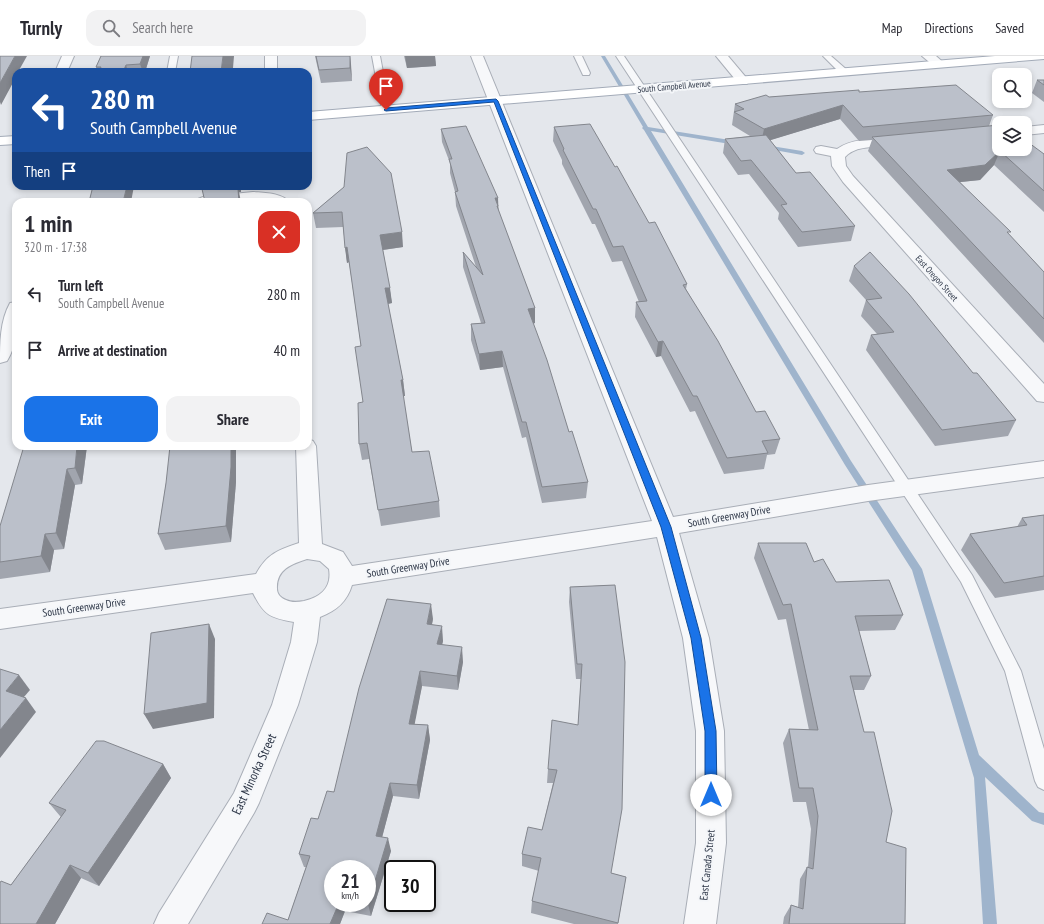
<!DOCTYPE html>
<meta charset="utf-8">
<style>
:root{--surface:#fff;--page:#f2f2f3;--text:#2b2b33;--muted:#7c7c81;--line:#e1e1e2;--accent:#1a73e8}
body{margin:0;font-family:"PT Sans Narrow",sans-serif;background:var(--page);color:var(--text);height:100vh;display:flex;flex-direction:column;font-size:15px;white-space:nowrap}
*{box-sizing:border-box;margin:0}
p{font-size:13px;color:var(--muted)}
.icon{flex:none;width:22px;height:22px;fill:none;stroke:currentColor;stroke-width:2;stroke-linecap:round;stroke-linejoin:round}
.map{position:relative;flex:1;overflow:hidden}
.sheet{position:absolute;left:12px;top:142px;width:300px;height:252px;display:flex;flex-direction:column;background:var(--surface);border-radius:12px;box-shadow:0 2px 6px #0003}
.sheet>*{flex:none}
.hud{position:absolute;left:12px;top:12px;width:300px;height:122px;border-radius:12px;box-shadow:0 2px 6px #0003;background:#1a4fa0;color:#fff;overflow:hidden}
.tools{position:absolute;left:992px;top:12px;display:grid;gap:8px}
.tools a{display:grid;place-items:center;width:40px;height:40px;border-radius:8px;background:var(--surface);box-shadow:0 2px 6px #0003;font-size:20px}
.speed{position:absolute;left:324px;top:804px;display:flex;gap:8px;font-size:20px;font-weight:700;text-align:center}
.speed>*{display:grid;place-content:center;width:52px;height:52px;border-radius:50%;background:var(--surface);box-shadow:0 2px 6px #0003;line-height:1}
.speed small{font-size:10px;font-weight:400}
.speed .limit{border:2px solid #111;border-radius:6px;background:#fff;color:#111}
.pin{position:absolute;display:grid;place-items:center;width:34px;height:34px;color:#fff;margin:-41px -17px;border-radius:50% 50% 50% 0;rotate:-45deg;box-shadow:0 0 4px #0007}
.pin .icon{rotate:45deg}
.me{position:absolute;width:44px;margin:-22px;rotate:0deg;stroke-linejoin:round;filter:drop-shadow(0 0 3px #0008)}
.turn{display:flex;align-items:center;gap:14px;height:84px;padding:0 12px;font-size:18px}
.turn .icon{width:52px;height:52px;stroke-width:2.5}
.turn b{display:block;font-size:28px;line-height:34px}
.then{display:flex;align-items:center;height:38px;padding:0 12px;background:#0003;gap:8px;font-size:15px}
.round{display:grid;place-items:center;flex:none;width:42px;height:42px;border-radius:12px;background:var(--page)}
.overview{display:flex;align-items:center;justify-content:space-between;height:68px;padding:0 12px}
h1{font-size:24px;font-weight:700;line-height:30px}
.button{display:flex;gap:8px;margin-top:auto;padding:8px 12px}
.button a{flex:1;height:46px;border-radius:12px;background:var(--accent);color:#fff;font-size:16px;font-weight:700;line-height:46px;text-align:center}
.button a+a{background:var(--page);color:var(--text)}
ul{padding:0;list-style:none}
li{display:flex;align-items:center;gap:12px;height:56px;padding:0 12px}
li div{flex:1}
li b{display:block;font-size:15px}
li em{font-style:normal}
header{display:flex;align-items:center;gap:24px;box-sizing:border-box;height:56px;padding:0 20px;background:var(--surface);border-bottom:1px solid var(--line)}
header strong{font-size:19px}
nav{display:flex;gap:22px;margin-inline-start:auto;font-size:14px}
.search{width:280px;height:36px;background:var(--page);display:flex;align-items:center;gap:10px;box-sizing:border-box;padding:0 14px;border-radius:12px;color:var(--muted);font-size:15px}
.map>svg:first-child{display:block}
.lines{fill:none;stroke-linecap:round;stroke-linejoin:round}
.stream{fill:#9fb4cc;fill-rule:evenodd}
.service-casing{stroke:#a9aeb7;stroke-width:2}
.minor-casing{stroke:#a9aeb7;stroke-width:2}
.primary-casing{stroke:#a3abb8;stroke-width:2}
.service{fill:#f7f8fa;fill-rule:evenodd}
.minor{fill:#f7f8fa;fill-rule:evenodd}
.primary{fill:#fff;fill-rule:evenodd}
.wall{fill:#a1a5ae;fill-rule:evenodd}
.shaded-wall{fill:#83868d}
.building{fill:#bbc0ca;stroke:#83868d}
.route{fill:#1a73e8;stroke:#114b97}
.labels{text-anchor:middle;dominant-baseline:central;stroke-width:4;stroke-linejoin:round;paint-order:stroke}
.far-street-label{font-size:9px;fill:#2b3445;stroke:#f4f6f9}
.street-label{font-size:11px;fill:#2b3445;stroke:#f4f6f9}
.near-street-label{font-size:13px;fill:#2b3445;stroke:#f4f6f9}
</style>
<header>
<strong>Turnly</strong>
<div class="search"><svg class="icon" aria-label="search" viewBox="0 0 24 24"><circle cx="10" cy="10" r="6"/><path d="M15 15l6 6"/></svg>Search here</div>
<nav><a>Map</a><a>Directions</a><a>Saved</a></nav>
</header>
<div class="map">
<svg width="1044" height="868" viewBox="0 0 1044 868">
<rect width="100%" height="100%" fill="#e4e7ec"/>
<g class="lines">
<g class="stream">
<polygon points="601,0 605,0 648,71 736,85 739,87 736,89 651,75 851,405 922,513 979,699 1039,756 1044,757 1044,769 1032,765 985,721 997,868 983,868 974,722 912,514 845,409 644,74 642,72 643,71"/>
<polygon points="765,89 802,95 805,97 802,99 763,92 763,90"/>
</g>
<g class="service-casing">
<g id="service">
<polygon points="170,0 178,0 175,16 167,16"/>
<polygon points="372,0 380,0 390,54 389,56 383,56 382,54"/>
<polygon points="574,0 582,0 590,17 589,19 583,19"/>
<polygon points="616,0 624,0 972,519 1021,615 1044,693 1044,734 1038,731 1035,725 1005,615 961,526"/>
<polygon points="823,0 831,0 847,14 847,18 841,18"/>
</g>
</g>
<g class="minor-casing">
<g id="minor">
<polygon points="62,0 74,0 67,16 55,16"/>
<rect x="265" y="0" width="12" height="16"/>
<path d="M471,0h12l190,461 195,-32 176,-24v16l-176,24 -189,32 30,105 15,93 2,112 -10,81h-32l12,-81v-112l-13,-93 -26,-101 -305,48c-5,17 -16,26 -32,32l-3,25 -19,63 -39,98 -5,10 -66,111h-34l5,-11 75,-120 38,-88 19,-63 3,-20c-24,-4 -30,-7 -41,-29l-253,36v-20l256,-35c11,-20 22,-24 43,-31l-3,-97h12v-7l5,2 3,5 6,98 21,8 9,14 300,-45zM307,503l13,2 9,8c3,18 -8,28 -25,32 -6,1 -12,2 -18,-1 -5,-2 -9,-6 -9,-11 -1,-19 14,-25 30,-30z"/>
<polygon points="716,0 728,0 749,25 747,28 739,28"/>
<polygon points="922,0 936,0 945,8 943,11 935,11"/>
<polygon points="1044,69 1044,77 1025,79 1025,71"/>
<path d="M900,82l5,1 2,3 -2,3c-18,4 -46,-3 -60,12l1,9 7,10 191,208v18l-7,-1 -194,-219 -11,-16 -1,-10 -15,-3 -2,-3 2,-3 5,-1 16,3c17,-12 42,-10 63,-11z"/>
<path d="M253,136c11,1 29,1 36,10h-94l3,-3 5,-2z"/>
<path d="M16,246c0,20 2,42 -9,59l-7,2c0,-20 0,-42 10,-60z"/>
</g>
</g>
<g class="primary-casing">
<g id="primary">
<polygon points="995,0 1044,0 1044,3 308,64 308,56"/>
<polygon points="16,80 16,88 0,89 0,81"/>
</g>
</g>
<use href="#service" class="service"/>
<use href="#minor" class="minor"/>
<use href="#primary" class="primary"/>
</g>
<g class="wall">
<polygon points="101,0 150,0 145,16 98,16 96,11"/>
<polygon points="315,0 350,0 352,25 321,27"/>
<polygon points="404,0 435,0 436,10 407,12"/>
<polygon points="1037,24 1044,24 1044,46 1032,37"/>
<polygon points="859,36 993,59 989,70 1044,98 1044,156 994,109 980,124 960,126 1044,216 1044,287 868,95 872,84 859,85 840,63 770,84 796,117 855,170 851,185 798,191 778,163 779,157 749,118 738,119 723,97 725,83 750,80 732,69 735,48 769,41"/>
<polygon points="554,71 649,167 687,228 686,233 756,356 780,383 775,398 767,399 764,413 724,418 695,355 690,356 661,300 656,301 635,261 636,246 639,246 622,205 612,206 595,168 592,168 562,108 562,104 553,85"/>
<polygon points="441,73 498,142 498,154 535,252 535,267 533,268 569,376 588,426 586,442 542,447 526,381 522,382 503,311 480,314 471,284 471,268 481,267 463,211 463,196 476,211 456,150 455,136 450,117 450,107 442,86"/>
<polygon points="344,131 403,191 383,194 392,247 388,248 403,324 405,340 403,340 412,396 439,445 440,461 381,470 369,403 362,404 359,388 363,346 361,290 349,206 347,207 343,171 316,172 313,157"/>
<polygon points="854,210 973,317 1016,364 1008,380 935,390 866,294 871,279 877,278 861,260 866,244 849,225"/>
<polygon points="87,390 82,428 75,429 64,493 54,494 50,516 0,523 0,470"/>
<polygon points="236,426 231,486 165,494 158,478 166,427"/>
<polygon points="1044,459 1044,534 995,542 961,494 970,478 1017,471 1022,462"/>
<polygon points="758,487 814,506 836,526 903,559 895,574 859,575 871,620 864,634 854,634 886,786 905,868 783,868 784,861 791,849 798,851 800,823 807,811 808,811 811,773 806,746 793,746 783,687 789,673 809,674 786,563 778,564 754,502"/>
<polygon points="615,529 611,817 626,821 618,868 574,868 531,857 532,845 539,815 522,810 522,798 542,774 553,727 547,727 548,713 578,669 581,623 576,623 569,546 570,531"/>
<path d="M433,563l-1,5 11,17 -1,4 21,17 -5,28 -36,-4 -8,38 14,1 2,15 -11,59 -26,-3 -11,41 9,14 -20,65 -26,-5 -5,13h-78l26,-4 18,-53h-2l-5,-13 19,-35zM367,813v34h-34z"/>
<polygon points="163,708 171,722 99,830 81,822 55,868 0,868 11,829 61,761 60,760 49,747"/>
</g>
<g class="shaded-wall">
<polygon points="15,0 27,0 18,16 16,16 16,21 1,49 0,46 0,27"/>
<polygon points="143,0 150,0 145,16 143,16 140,8"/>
<polygon points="223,0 234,0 233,12 226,13 225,16 221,16"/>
<polygon points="350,0 351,8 352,25 350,12"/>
<polygon points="405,0 435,0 436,10 407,12"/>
<polygon points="126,9 128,16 123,16"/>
<polygon points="843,49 840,63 761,87 764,73"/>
<polygon points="1000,95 994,109 980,124 942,128 947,114"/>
<polygon points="127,130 134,130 131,146 123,146"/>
<polygon points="202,130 241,130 241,136 239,136 241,146 204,139"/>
<polygon points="495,142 498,142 499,165"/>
<polygon points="402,176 403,191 382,194 380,179"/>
<polygon points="347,191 349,206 347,207 345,192"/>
<polygon points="385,232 390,232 392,247 387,248"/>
<polygon points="535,252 535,267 528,268 528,253"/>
<polygon points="663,285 661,300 656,301 658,286"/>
<polygon points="502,295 503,311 480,314 479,298"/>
<polygon points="401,324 403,324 405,340 403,340"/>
<polygon points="77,390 87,390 82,428 75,412"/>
<polygon points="231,390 236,390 236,426 231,486 226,470"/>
<polygon points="67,413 75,429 64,493 56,477"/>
<polygon points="45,478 54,494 50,516 41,500"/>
<polygon points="431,548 433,563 429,583 427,568"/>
<polygon points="209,568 215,583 214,662 153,673 144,658"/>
<polygon points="442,570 443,585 438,604 437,588"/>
<polygon points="462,591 463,606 458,634 457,620"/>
<polygon points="420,615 422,630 412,682 409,668"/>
<polygon points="19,619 30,634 17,649 6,635"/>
<polygon points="26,642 36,656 0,702 0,674"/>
<polygon points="428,669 430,684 419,743 417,729"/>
<polygon points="163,708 171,722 99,830 88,817"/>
<polygon points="390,727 393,740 379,793 376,780"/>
<polygon points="388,782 391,795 371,860 368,848"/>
<polygon points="70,809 81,822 55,868 36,868"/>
<polygon points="339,847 342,847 345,855 340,868 330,868"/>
</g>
<g class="building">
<polygon points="0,0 15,0 0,27"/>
<polygon points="101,0 143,0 140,8 126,9 123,16 99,16 101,11 96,11"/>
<polygon points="192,0 223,0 221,16 190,16"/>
<polygon points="316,0 350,0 350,12 319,14"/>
<polygon points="1037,24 1044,24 1044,29"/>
<polygon points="956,29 993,59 863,71 843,49 764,73 734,56 744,53 735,48 766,39 769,41 859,34 859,36"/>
<polygon points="590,68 615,111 617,110 649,167 655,166 687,228 683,229 718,285 756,356 765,355 780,383 762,385 768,397 727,402 697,340 693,340 663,285 658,286 636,246 647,245 623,190 613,191 596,153 593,153 563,94 564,93 554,71"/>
<polygon points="999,69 999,93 1025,93 1025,84 1044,98 1044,135 1000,95 985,109 947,114 1011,176 1007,176 1044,216 1044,263 872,81"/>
<polygon points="466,70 498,142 495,142 498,150 497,150 535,252 528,253 547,304 569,376 572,375 588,426 542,431 526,366 522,366 502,295 479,298 471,268 485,267 463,196 483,219 455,136 458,135 449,103 452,103 441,73"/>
<polygon points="766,79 796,117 810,116 855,170 802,176 781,149 787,148 751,104 741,105 725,83"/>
<polygon points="367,91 391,117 402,176 380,179 390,232 385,232 403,324 401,324 412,396 429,395 439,445 378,454 367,387 359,388 358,347 363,346 355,291 361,290 347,191 345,192 342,156 313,157 344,131 347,97"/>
<polygon points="93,130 127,130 123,146 89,146"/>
<polygon points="202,133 238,133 239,146 205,146"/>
<polygon points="870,196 909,238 973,317 977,317 1016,364 942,374 871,279 894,276 866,244 882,242 854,210"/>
<polygon points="24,390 77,390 75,412 67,413 56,477 45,478 41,500 0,506 0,470"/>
<polygon points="170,390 231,390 231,411 226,470 158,478 166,427"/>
<polygon points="1044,459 1044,520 1004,527 970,478 1027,469 1022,462"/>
<polygon points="758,487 806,487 814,506 823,503 836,526 889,524 903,559 855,560 871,620 850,620 864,676 874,676 892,755 886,786 906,792 905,868 789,868 791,849 803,853 807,811 813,813 818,760 813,732 799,732 789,673 818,674 791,548 783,549"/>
<polygon points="615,529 625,606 622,753 611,817 626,821 618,867 532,845 541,802 522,798 528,771 542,774 557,714 548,713 552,664 578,669 582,608 577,608 570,531"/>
<polygon points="387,543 431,548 427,568 442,570 437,588 462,591 457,620 420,615 409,668 428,669 417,729 390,727 376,780 388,782 368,848 362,847 367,847 367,813 333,813 333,847 339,847 330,868 262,868 267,857 288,864 310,800 299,798 311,762 318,763 327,735 334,736 359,632"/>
<polygon points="209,568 207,647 144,658 151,577"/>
<polygon points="0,613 19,619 6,635 26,642 0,674"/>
<polygon points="96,685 104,685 163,708 88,817 70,809 36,868 0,868 0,827 1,825 11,829 66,754 49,747"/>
</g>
<polygon class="route" points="496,43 498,45 671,471 701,582 716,675 717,739 715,743 711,744 706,743 705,739 705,675 691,582 661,471 494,46 386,55 384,54 386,52"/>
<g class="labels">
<g class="far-street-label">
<text transform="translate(674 30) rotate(-5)">South Campbell Avenue</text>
<text transform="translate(937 222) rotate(48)">East Oregon Street</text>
</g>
<g class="street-label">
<text transform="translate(729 460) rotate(-10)">South Greenway Drive</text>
<text transform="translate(408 511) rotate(-9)">South Greenway Drive</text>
<text transform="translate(84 551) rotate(-8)">South Greenway Drive</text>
<text transform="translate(707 809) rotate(-84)">East Canada Street</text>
</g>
<g class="near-street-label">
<text transform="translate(254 718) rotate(-65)">East Minorka Street</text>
</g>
</g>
</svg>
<div class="tools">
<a><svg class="icon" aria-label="search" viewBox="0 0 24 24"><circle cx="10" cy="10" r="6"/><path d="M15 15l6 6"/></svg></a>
<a><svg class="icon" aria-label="layers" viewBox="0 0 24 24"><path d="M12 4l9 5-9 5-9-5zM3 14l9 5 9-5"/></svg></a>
</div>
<div class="speed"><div>21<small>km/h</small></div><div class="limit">30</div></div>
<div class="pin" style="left:386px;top:54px;background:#d93025"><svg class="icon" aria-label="arrive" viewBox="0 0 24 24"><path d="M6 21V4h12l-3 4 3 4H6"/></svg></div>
<svg class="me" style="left:711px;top:739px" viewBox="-20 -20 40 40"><circle r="19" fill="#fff"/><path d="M0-13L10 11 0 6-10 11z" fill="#1a73e8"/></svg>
<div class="hud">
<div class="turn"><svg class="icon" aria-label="left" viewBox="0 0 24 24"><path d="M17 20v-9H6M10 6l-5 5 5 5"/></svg><div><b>280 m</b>South Campbell Avenue</div></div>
<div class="then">Then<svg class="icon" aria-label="arrive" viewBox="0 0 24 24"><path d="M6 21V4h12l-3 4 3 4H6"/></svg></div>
</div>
<section class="sheet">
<div class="overview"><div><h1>1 min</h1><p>320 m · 17:38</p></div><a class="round" style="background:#d93025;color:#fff"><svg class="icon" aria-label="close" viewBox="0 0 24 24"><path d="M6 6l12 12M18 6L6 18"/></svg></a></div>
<ul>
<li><svg class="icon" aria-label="left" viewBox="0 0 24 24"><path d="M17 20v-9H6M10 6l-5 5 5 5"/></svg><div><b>Turn left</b><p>South Campbell Avenue</p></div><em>280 m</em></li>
<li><svg class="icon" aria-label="arrive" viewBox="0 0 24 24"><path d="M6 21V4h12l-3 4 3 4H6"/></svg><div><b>Arrive at destination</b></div><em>40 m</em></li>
</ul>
<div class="button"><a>Exit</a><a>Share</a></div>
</section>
</div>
